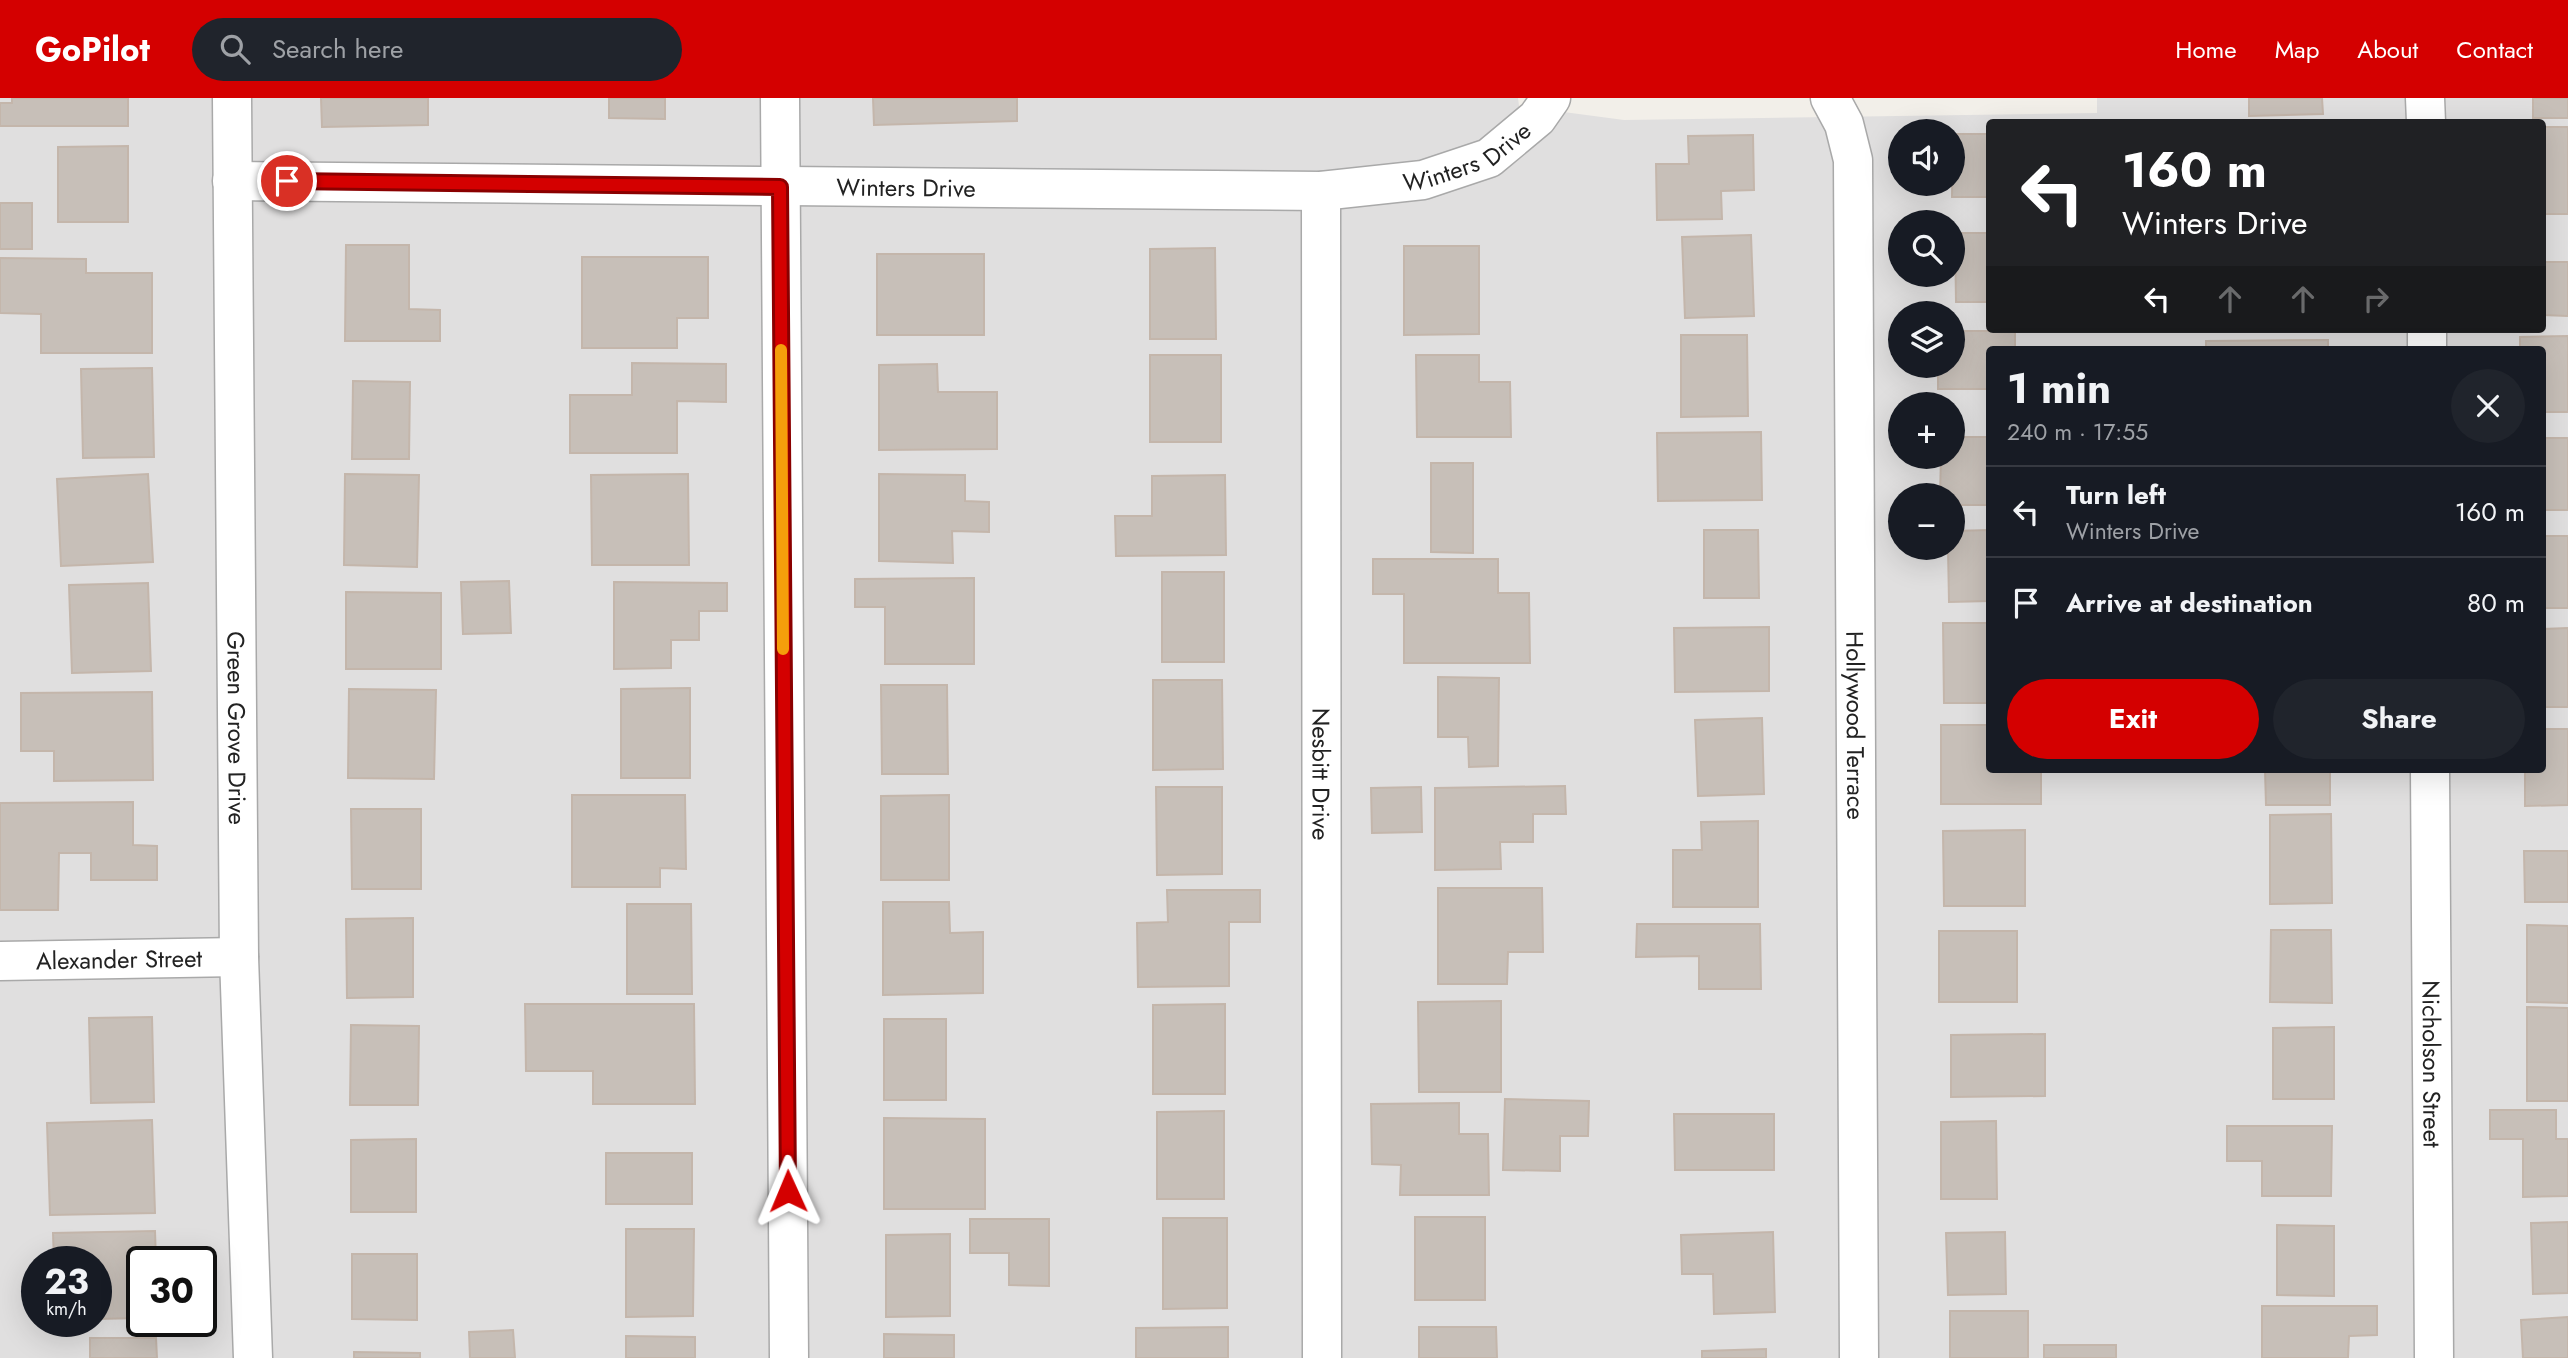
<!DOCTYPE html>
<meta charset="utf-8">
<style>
:root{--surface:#171b24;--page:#20242c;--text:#f1f3f6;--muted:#9ea1a6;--line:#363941;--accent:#d40000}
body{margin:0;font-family:Jost,sans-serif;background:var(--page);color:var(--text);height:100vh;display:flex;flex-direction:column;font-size:26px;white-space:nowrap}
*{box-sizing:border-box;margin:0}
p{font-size:23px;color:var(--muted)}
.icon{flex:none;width:38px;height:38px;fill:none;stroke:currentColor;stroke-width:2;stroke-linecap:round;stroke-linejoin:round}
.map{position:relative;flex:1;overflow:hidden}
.details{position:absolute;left:1986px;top:248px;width:560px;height:427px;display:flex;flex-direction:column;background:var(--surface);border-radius:7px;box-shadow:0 7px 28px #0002}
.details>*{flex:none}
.top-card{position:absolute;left:1986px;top:21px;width:560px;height:214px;border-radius:7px;box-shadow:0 7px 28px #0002;background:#202124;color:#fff;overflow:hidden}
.fabs{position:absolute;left:1888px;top:21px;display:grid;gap:14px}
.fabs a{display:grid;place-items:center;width:77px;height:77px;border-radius:50%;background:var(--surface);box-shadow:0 7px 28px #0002;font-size:35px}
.speed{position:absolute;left:21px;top:1148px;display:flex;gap:14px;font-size:35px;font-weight:700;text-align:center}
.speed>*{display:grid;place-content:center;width:91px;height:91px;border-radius:50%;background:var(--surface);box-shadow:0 7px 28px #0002;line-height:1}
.speed small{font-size:18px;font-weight:400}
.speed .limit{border:4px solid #111;border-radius:10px;background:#fff;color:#111}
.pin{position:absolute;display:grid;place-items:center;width:60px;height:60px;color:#fff;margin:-30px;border:4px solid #fff;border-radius:50%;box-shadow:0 2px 7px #0007}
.me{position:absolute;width:77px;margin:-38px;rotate:359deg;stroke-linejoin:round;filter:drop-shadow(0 0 5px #0008)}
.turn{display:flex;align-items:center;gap:24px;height:147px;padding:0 21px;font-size:32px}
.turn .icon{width:91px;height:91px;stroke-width:2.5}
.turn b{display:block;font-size:49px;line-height:60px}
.lanes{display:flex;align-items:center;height:66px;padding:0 21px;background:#0003;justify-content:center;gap:35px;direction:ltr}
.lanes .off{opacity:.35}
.round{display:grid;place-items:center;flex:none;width:74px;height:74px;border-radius:37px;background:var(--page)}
.summary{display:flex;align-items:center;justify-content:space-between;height:119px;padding:0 21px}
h1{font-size:42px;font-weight:700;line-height:52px}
.action{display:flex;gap:14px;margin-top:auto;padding:14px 21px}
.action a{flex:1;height:80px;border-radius:42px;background:var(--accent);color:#fff;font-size:28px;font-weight:700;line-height:80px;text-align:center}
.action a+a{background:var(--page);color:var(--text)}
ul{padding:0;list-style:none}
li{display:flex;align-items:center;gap:21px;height:91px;padding:0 21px;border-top:2px solid var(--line)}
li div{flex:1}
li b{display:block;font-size:26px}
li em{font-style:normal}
header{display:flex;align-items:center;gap:42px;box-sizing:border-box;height:98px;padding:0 35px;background:var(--accent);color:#fff}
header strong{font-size:33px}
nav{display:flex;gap:38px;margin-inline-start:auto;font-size:24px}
.search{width:490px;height:63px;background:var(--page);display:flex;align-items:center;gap:18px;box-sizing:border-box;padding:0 24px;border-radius:38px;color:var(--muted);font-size:26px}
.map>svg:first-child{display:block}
.residential{fill:#e0dfdf;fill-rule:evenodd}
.building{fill:#c7bfb8;stroke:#c4b6ab;stroke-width:2}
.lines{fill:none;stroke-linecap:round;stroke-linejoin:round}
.street-casing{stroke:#a9a9a9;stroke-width:41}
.street{stroke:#fff;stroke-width:38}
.route-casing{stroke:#8a0000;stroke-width:18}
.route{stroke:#d40000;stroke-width:12}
.slow{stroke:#f59e0b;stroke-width:12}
.labels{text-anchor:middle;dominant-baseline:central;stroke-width:5;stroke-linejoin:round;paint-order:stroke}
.street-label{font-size:24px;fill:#222;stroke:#fff}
</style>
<header>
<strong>GoPilot</strong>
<div class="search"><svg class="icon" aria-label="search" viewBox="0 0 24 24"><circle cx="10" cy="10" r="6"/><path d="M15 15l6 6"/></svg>Search here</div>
<nav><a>Home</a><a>Map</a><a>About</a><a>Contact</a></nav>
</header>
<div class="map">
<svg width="2568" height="1260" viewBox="0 0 2568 1260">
<rect width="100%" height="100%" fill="#f2efe9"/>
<path class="residential" d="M0,0h1518l1,8 105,14 473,-7v-15h471v1260h-2568zM1990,24h553v207h-553zM1900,33h53v53h-53zM1900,124h53v53h-53zM1900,215h53v53h-53zM1990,252h553v420h-553zM1900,306h53v53h-53zM1900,397h53v53h-53zM37,1164h59v59h-59zM142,1164h59v59h-59z"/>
<g class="building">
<polygon points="12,0 128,0 128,28 0,28 0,5 12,5"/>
<polygon points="321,0 428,0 428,27 322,29"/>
<polygon points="609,0 665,0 665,21 609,20"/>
<polygon points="873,0 1017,0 1017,23 874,27"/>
<polygon points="2249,0 2322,0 2323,16 2249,18"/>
<rect x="2533" y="0" width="35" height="20"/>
<rect x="2543" y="29" width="25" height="87"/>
<polygon points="1953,36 1990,36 1990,99 1952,99"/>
<polygon points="1753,37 1754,92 1721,93 1722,121 1657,122 1656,66 1689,66 1688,38"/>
<polygon points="128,48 128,124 58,124 58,49"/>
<rect x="0" y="105" width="32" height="46"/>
<polygon points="1955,135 1990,135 1990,204 1956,204"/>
<polygon points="1751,137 1754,218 1685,220 1682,139"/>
<polygon points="346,147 409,147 409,211 440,212 440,243 345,243"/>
<polygon points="1404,148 1479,148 1479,236 1404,237"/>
<polygon points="1215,150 1216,241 1150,241 1150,151"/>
<rect x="877" y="156" width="107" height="81"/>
<polygon points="582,159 708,159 708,220 677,220 677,250 582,250"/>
<polygon points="0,160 86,161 86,175 152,175 152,255 41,255 41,216 0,215"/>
<polygon points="2543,164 2568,164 2568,218 2543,217"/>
<polygon points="1953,233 2015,233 2015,252 1990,252 1990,291 1938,291 1938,268 1953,268"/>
<polygon points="1681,237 1747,237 1748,318 1681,319"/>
<polygon points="2568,238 2568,314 2543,314 2543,252 2520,252 2520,239"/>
<polygon points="2328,242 2328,252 2206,252 2206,243"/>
<rect x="1150" y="257" width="71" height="87"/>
<polygon points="1416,257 1479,257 1479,284 1510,284 1511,339 1417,339"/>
<polygon points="632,265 726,266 726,304 677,303 677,355 570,355 570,297 632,297"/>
<polygon points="937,266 938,294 997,294 997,351 879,352 879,267"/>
<polygon points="152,270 154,359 83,360 81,271"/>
<polygon points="353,283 410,284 409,361 352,361"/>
<polygon points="1761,334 1762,402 1658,403 1657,335"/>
<polygon points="1953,339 1990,339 1990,407 1953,407 1953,397 1940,397 1941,359 1953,359"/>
<rect x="2543" y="340" width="25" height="72"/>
<polygon points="1431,365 1473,365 1473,455 1431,454"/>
<polygon points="148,376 153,464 61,468 57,381"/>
<polygon points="345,376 419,377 417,469 344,467"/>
<polygon points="688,376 689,467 592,467 591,377"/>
<polygon points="879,376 965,377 965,403 989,404 989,434 952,433 953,465 879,463"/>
<polygon points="1225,377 1226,457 1116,458 1115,418 1152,418 1152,378"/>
<polygon points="1704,432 1758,432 1759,500 1704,500"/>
<polygon points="1990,432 1990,503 1949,504 1948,450 1953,450 1953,433"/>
<rect x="2543" y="438" width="25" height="72"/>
<polygon points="1373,461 1498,461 1498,495 1529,495 1530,565 1404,565 1404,496 1373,496"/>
<rect x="1162" y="474" width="62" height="90"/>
<polygon points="974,480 974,566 885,566 885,509 855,509 855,481"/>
<polygon points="509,483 511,535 463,536 461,484"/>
<polygon points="614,484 727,485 727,513 699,513 699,542 671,542 671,570 614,571"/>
<polygon points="148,485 151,573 72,575 69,487"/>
<polygon points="346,494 441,495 441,571 346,571"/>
<polygon points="1943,525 1990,525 1990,605 1944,605"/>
<polygon points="1769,529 1769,593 1675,594 1674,530"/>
<polygon points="2568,530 2568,609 2543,609 2543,531"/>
<polygon points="1438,579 1499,580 1498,668 1469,669 1468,639 1438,639"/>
<polygon points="1153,582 1222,582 1223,671 1153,672"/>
<polygon points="881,587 947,587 948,676 882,676"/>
<polygon points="690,590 690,680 621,680 621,591"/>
<polygon points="349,591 436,592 434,681 348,680"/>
<polygon points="152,594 153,682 54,683 54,653 21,653 21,595"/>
<polygon points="1762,620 1764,696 1698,698 1695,622"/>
<polygon points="1941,627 1990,627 1990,672 2041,672 2041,706 1941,706"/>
<polygon points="2543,631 2568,631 2568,707 2525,708 2525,672 2543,672"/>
<polygon points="2265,672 2330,672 2330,707 2266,707"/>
<polygon points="1565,688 1566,716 1533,716 1533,744 1500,744 1501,771 1435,772 1435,690"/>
<polygon points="1156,689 1222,689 1222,776 1157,777"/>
<polygon points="1421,689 1422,734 1372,735 1371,690"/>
<polygon points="572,697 685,697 686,771 660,770 660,789 572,789"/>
<polygon points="949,697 949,782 881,782 881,698"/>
<polygon points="133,704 133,747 157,748 157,782 91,782 91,755 59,755 58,812 0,812 0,705"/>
<polygon points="351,711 421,711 421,791 352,791"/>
<polygon points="2331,716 2332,805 2270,806 2270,717"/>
<polygon points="1758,723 1758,809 1673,809 1673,752 1702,752 1701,724"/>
<polygon points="2025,732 2025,808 1944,808 1943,733"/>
<polygon points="2524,753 2568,753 2568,804 2525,804"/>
<polygon points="1438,790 1542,790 1543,854 1508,854 1507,886 1438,886"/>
<polygon points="1167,792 1260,792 1260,824 1229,824 1229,888 1138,889 1137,825 1168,824"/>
<polygon points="883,804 949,804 950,835 983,834 983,895 883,897"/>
<polygon points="627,806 691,806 692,896 627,896"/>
<polygon points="413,820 413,899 347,900 346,821"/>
<polygon points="1637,826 1760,826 1761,891 1699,891 1699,858 1636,859"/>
<polygon points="2527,827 2568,828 2568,905 2527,904"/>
<polygon points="2271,832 2331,832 2332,905 2270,904"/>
<rect x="1939" y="833" width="78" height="71"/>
<polygon points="1501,903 1501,994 1419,994 1418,904"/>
<polygon points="525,906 694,906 695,1006 593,1006 593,973 526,973"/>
<polygon points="1225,906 1225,996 1153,996 1153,907"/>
<polygon points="2527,909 2568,910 2568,1003 2527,1003"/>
<polygon points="152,919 154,1004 91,1005 89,920"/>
<rect x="884" y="921" width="62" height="81"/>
<polygon points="351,927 419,928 418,1007 350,1007"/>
<polygon points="2334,929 2334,1001 2273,1001 2273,930"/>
<polygon points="2045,936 2045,998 1951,999 1951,937"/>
<polygon points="1505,1001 1589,1003 1588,1038 1560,1038 1560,1073 1503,1072"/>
<polygon points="1459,1005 1459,1036 1488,1036 1489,1097 1400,1097 1401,1067 1372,1066 1371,1006"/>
<polygon points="2490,1012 2556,1012 2556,1041 2568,1041 2568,1098 2523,1099 2523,1041 2490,1041"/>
<polygon points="1224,1013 1224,1101 1157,1101 1157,1014"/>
<polygon points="1674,1016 1774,1016 1774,1072 1675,1072"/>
<polygon points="884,1020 985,1021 985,1111 884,1111"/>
<polygon points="152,1022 155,1115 50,1117 47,1025"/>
<polygon points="1996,1023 1997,1101 1941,1101 1941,1024"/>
<polygon points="2227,1028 2332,1028 2331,1098 2262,1098 2262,1063 2227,1063"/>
<polygon points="416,1041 416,1114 351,1114 351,1042"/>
<rect x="606" y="1055" width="86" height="51"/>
<rect x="1415" y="1119" width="70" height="83"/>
<polygon points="1163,1120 1227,1120 1227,1210 1163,1211"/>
<polygon points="970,1121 1049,1121 1049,1188 1009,1187 1009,1155 970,1155"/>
<polygon points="2568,1124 2568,1195 2533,1196 2531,1125"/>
<polygon points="2277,1127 2334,1128 2334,1198 2277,1197"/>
<polygon points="626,1131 694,1131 693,1218 626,1219"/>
<polygon points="155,1133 156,1164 142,1164 142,1220 96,1221 96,1164 54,1164 53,1135"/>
<polygon points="1773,1134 1775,1214 1714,1216 1713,1176 1682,1176 1681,1137"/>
<polygon points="2005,1134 2006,1196 1948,1197 1946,1135"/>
<polygon points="950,1136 950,1218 886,1219 886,1137"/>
<polygon points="352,1156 417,1156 417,1222 352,1221"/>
<polygon points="2262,1208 2377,1208 2377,1237 2349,1238 2348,1260 2262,1260"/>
<rect x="1950" y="1213" width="78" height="47"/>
<polygon points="2568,1219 2568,1260 2523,1260 2521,1222"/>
<polygon points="1228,1229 1228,1260 1136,1260 1136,1230"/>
<polygon points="1419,1229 1496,1229 1497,1260 1419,1260"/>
<polygon points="513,1232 515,1260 470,1260 469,1234"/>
<polygon points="884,1236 954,1237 954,1260 884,1260"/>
<polygon points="626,1238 695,1239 695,1260 626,1260"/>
<polygon points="90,1240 156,1240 157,1260 90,1260"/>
<rect x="2044" y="1247" width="72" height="13"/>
<polygon points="1766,1251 1766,1260 1702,1260 1702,1253"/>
<polygon points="354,1254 420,1255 420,1260 354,1260"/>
</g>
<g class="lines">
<g class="street-casing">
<g id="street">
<path id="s1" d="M232,0l7,859 14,401"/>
<polyline points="780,0 789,1260"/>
<path id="s2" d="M1830,0l14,26 9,36 6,1198"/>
<polyline points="2425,0 2426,24"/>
<path id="s3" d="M232,83l1089,10 102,-11 66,-22 48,-40 14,-20"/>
<path id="s4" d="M1321,93l1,1167"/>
<polyline points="2427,231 2427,252"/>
<path id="s5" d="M2430,672l4,588"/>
<path id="s6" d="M0,863l239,-4"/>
</g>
</g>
<use href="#street" class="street"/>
</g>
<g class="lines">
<g class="route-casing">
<polyline id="route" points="287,83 780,89 788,1093"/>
</g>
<use href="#route" class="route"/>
<polyline class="slow" points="781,252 783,551"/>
</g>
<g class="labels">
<g class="street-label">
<text stroke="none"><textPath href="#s3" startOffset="1241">Winters Drive</textPath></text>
<text stroke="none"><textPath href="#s3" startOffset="674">Winters Drive</textPath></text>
<text stroke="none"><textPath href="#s2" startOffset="632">Hollywood Terrace</textPath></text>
<text stroke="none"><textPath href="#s1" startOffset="630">Green Grove Drive</textPath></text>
<text stroke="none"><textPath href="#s4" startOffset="583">Nesbitt Drive</textPath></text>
<text stroke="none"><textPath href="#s6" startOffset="119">Alexander Street</textPath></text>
<text stroke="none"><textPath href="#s5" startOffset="294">Nicholson Street</textPath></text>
</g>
</g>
</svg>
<div class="fabs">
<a><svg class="icon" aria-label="sound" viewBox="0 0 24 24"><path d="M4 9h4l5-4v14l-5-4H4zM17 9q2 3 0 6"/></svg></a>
<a><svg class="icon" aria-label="search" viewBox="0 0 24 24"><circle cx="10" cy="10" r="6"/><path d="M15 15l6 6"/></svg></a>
<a><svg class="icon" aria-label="layers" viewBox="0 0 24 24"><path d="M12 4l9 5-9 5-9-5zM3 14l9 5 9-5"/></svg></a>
<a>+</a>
<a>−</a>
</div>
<div class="speed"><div>23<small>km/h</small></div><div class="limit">30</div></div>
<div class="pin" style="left:287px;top:83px;background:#d93025"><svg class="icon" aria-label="arrive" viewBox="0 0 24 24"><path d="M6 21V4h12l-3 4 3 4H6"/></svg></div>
<svg class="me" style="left:788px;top:1093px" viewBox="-20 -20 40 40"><path d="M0-17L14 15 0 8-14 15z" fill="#d40000" stroke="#fff" stroke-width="4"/></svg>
<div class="top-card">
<div class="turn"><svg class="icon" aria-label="left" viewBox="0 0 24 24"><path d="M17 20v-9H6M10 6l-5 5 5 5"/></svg><div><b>160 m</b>Winters Drive</div></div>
<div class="lanes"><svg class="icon" aria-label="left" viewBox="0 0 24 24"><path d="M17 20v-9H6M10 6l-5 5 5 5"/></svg><svg class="icon off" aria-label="ahead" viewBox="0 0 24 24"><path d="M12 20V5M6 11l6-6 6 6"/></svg><svg class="icon off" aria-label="ahead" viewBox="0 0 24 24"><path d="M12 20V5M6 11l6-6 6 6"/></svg><svg class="icon off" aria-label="right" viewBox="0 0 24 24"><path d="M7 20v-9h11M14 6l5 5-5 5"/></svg></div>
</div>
<section class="details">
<div class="summary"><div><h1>1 min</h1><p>240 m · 17:55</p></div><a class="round"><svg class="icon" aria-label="close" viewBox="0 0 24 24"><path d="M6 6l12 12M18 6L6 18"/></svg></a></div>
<ul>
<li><svg class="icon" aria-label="left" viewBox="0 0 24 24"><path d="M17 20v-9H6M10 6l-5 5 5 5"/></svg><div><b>Turn left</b><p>Winters Drive</p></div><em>160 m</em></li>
<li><svg class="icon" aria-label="arrive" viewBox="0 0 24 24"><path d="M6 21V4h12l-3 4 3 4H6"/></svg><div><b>Arrive at destination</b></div><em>80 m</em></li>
</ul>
<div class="action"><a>Exit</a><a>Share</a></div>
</section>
</div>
